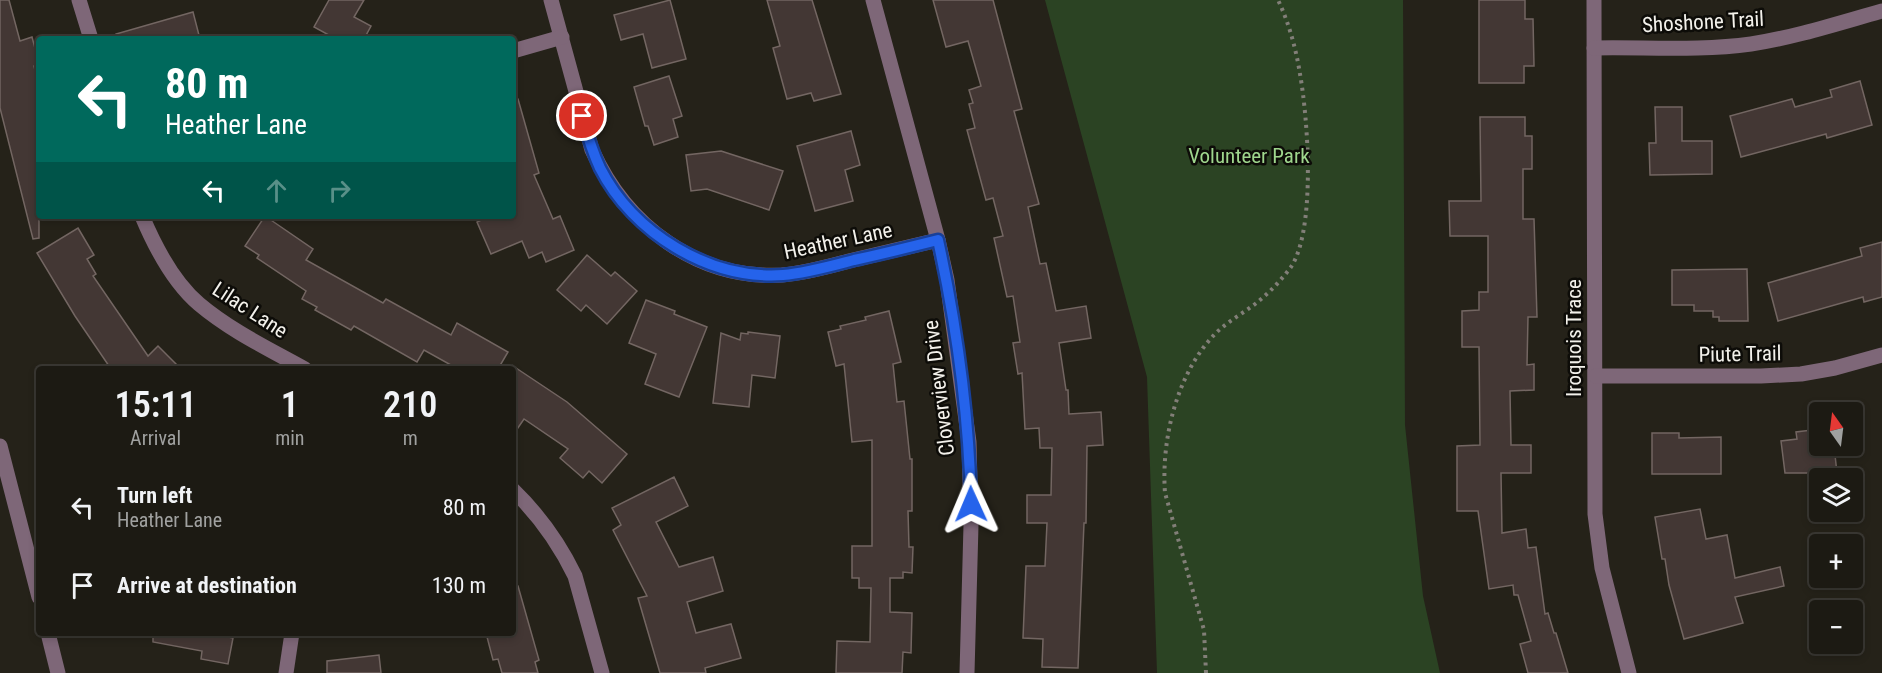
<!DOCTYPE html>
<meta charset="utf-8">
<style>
:root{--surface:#1c1a13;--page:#25231c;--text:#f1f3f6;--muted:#a0a1a0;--line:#3a3833}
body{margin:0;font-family:"Roboto Condensed",sans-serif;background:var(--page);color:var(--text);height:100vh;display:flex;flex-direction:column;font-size:22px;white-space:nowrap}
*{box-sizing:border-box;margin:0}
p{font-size:20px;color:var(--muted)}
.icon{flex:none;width:33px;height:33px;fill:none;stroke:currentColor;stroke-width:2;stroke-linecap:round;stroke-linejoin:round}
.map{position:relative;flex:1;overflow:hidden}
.panel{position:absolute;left:36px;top:366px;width:480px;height:270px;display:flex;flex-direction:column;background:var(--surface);border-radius:6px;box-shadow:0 3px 9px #0003,0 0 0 2px var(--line)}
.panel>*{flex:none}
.hud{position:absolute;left:36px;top:36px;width:480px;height:183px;border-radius:6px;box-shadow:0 3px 9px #0003,0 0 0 2px var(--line);background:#00695c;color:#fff;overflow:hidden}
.needle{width:39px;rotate:346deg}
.fabs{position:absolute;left:1809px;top:402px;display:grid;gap:12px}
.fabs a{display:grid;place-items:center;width:54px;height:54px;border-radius:6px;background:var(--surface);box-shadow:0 3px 9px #0003,0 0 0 2px var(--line);font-size:30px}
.pin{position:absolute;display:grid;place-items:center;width:51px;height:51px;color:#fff;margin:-26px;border:3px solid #fff;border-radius:50%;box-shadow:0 2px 6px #0007}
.me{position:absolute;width:66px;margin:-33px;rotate:359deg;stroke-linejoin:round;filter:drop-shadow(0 0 4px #0008)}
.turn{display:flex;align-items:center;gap:21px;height:126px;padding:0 30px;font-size:27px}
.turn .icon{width:78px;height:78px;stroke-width:2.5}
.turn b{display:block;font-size:42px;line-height:51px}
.lanes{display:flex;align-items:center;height:57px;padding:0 30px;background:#0003;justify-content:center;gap:30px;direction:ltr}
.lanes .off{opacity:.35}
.eta{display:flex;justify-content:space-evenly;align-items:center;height:102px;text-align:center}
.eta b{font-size:36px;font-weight:600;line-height:42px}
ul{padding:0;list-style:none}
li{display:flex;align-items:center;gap:18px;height:78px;padding:0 30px}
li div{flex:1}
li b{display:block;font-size:22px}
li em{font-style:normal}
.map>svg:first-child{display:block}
.green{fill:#2b4323}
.building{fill:#433734;stroke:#736662;stroke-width:1.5}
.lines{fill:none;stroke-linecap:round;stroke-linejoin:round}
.path{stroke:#827f78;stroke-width:4;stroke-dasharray:3 4.5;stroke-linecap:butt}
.street{stroke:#7e6778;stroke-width:15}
.route-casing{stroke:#184099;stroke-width:15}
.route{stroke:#2563eb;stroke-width:10}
.labels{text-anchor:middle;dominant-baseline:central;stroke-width:5;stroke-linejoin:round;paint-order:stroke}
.street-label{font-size:21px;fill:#f3f1eb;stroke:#0d0c08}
.park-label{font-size:21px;fill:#9fd68d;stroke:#0d0c08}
</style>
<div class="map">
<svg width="1882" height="673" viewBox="0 0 1882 673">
<rect width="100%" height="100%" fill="#252219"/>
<polygon class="green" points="1045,0 1403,0 1405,425 1423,596 1440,673 1157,673 1147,377"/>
<g class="building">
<polygon points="0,0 9,0 20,41 32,37 39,63 39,65 34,66 39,87 39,238 33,239 0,108"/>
<polygon points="329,0 364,0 354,17 371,26 364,39 336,39 314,27"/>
<polygon points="670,0 686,59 652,68 643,34 621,40 614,15"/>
<polygon points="767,0 812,0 841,94 814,101 811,93 787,99 773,48 780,46"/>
<polygon points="933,0 993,0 1022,109 1014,111 1039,204 1028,207 1040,264 1046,263 1056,311 1086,306 1091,338 1059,343 1066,390 1068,390 1069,414 1101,412 1103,445 1087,446 1086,523 1084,523 1078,668 1042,667 1043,639 1023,638 1026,566 1045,566 1047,523 1027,523 1027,495 1051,495 1052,448 1040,448 1039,428 1025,429 1022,373 1018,374 1013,343 1020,342 1013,296 1007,297 994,238 1003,236 993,198 986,200 967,130 975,128 969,104 973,103 969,90 981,86 968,41 946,47"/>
<polygon points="1479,0 1525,0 1525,19 1533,19 1534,66 1524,66 1524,83 1479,83"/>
<polygon points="193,12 200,39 117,39 116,34"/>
<polygon points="669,76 682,116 673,119 678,137 654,145 648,126 645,126 634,87"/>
<polygon points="1860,81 1872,125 1827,138 1826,134 1741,157 1730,116 1792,99 1795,107 1832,97 1830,90"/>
<polygon points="518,99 539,173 534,175 553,219 560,216 574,250 546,262 542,252 529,258 522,241 491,254 477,222 490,216 513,216 513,100"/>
<polygon points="1655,107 1682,107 1682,141 1712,141 1712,174 1650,175 1649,143 1656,143"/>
<polygon points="1480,117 1525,117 1525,136 1532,136 1532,169 1523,169 1523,219 1534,219 1537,317 1528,317 1527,365 1534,364 1534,390 1510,391 1511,445 1531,445 1531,473 1501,473 1502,533 1526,529 1528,548 1536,547 1545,614 1548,613 1554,633 1556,633 1568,673 1528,673 1520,644 1531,641 1518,595 1514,595 1513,585 1489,589 1478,511 1457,511 1457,446 1480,445 1479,347 1462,347 1462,311 1479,310 1479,292 1488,292 1488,236 1450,236 1449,201 1481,201"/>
<polygon points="851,131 860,165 845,170 853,201 815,211 797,146"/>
<polygon points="721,151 783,171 769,210 707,189 691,191 686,155"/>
<polygon points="265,216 313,249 306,260 383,303 386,299 451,335 457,323 508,352 498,369 458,369 424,350 417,362 354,326 351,330 315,310 317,307 302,299 306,291 257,258 259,255 245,246"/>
<polygon points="78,228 94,255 87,259 96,274 93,276 148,356 158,346 181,369 111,369 75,316 37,253"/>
<polygon points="1882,242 1882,297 1864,302 1863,297 1778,321 1768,283 1862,256 1860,248"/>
<polygon points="587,255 611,276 615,272 637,291 607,324 586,305 581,311 557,290"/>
<polygon points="1747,269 1748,321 1719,321 1719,317 1713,317 1713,311 1694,311 1694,305 1672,305 1672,270"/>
<polygon points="646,300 675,311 674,314 707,327 679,397 645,384 656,354 629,343"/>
<polygon points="889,311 901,362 893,364 897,402 904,401 910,459 912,459 912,511 908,511 909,547 913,547 912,573 903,572 903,578 890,578 890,612 912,613 911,653 903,652 902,673 836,673 837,641 870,642 871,588 859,588 859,578 852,578 852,546 872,546 872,440 852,442 844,364 836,366 828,332 841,329 840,326 866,320 865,317"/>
<polygon points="748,332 780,336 775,378 752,375 749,407 713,403 721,333 740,340 741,333 748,334"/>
<polygon points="513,366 567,402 627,454 602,483 589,471 583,478 560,458 568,449 524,419 513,435"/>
<polygon points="1820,429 1820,446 1834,446 1837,473 1785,473 1781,441 1797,439 1796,432"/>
<polygon points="1652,433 1679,433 1679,438 1721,437 1721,474 1652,474"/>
<polygon points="674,477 688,506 656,522 679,567 713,557 723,591 687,602 696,633 731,624 741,658 705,668 706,673 660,673 638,598 647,596 613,530 621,525 612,508"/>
<polygon points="1700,509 1706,539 1727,535 1735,578 1780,567 1784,586 1735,597 1743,623 1684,639 1669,585 1665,559 1662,559 1655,517"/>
<polygon points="513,586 518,586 539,660 535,662 538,673 502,673 498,659 493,660 486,633 513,633"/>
<polygon points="153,633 210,633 233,638 228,664 201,659 202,651 153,642"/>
<polygon points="379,655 381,673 327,673 327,661"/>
</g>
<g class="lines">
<path class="path" d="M1206,673l-2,-43 -39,-137c-4,-54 12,-121 51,-160 13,-13 30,-21 44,-33 11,-9 22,-21 31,-33 25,-38 17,-148 9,-193 -4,-25 -11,-51 -22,-74"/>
<g class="street">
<polyline points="79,0 91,39"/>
<path d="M551,0l41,150c34,75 105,130 190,125 23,-2 45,-8 67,-14 30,-7 60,-14 89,-21"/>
<polyline points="873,0 938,240 947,280 969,442 971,525 967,673"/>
<polyline points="1594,0 1595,514 1602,568 1629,673"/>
<path d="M1594,48c52,-1 106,3 157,-4 45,-7 88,-21 131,-33"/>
<polyline points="513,51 562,37"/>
<path d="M142,216c13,31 31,66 57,88 32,27 70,45 106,65"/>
<polyline points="1596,376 1761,376 1801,374 1835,368 1882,355"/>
<polyline points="0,446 39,597"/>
<path d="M513,490c26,25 46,53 62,86l27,97"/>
<polyline points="48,633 58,673"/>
<polyline points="286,673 292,633"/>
</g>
</g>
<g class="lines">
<g class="route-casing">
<path id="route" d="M582,116c5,18 10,35 18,52 33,65 109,112 183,107 24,-2 48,-9 71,-15 28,-6 56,-13 84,-20 19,87 31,176 33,264"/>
</g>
<use href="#route" class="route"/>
</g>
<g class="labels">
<g class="street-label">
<text transform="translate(1703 22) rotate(-3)">Shoshone Trail</text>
<text transform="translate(838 241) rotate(-12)">Heather Lane</text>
<text transform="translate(250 310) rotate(33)">Lilac Lane</text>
<text transform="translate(1574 338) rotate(-90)">Iroquois Trace</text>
<text transform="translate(1740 354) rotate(-1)">Piute Trail</text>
<text transform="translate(939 388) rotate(-97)">Cloverview Drive</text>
</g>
<g class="park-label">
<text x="1249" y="156">Volunteer Park</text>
</g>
</g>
</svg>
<div class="fabs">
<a><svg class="needle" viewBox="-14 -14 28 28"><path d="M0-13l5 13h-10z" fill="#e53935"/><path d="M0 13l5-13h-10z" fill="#a0a1a0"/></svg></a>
<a><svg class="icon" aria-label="layers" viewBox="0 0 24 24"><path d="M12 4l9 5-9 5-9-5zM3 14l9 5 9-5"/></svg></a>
<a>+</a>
<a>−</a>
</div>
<div class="pin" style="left:582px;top:116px;background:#d93025"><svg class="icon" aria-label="arrive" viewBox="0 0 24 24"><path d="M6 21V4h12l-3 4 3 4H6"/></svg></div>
<svg class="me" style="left:971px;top:504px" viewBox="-20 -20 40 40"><path d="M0-17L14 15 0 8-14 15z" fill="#2563eb" stroke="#fff" stroke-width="4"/></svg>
<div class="hud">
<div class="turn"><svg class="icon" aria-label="left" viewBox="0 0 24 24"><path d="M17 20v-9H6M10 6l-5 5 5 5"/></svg><div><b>80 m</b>Heather Lane</div></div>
<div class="lanes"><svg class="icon" aria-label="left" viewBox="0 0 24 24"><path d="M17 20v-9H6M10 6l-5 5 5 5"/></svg><svg class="icon off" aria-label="ahead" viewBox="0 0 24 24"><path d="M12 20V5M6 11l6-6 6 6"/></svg><svg class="icon off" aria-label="right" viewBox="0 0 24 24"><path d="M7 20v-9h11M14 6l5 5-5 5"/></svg></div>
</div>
<section class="panel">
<div class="eta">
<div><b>15:11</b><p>Arrival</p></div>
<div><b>1</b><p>min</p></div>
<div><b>210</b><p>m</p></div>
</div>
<ul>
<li><svg class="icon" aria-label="left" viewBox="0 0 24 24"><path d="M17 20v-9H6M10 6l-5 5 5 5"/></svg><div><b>Turn left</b><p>Heather Lane</p></div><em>80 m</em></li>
<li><svg class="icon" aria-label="arrive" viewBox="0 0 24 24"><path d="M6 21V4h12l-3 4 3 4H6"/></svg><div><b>Arrive at destination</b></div><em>130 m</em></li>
</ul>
</section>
</div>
